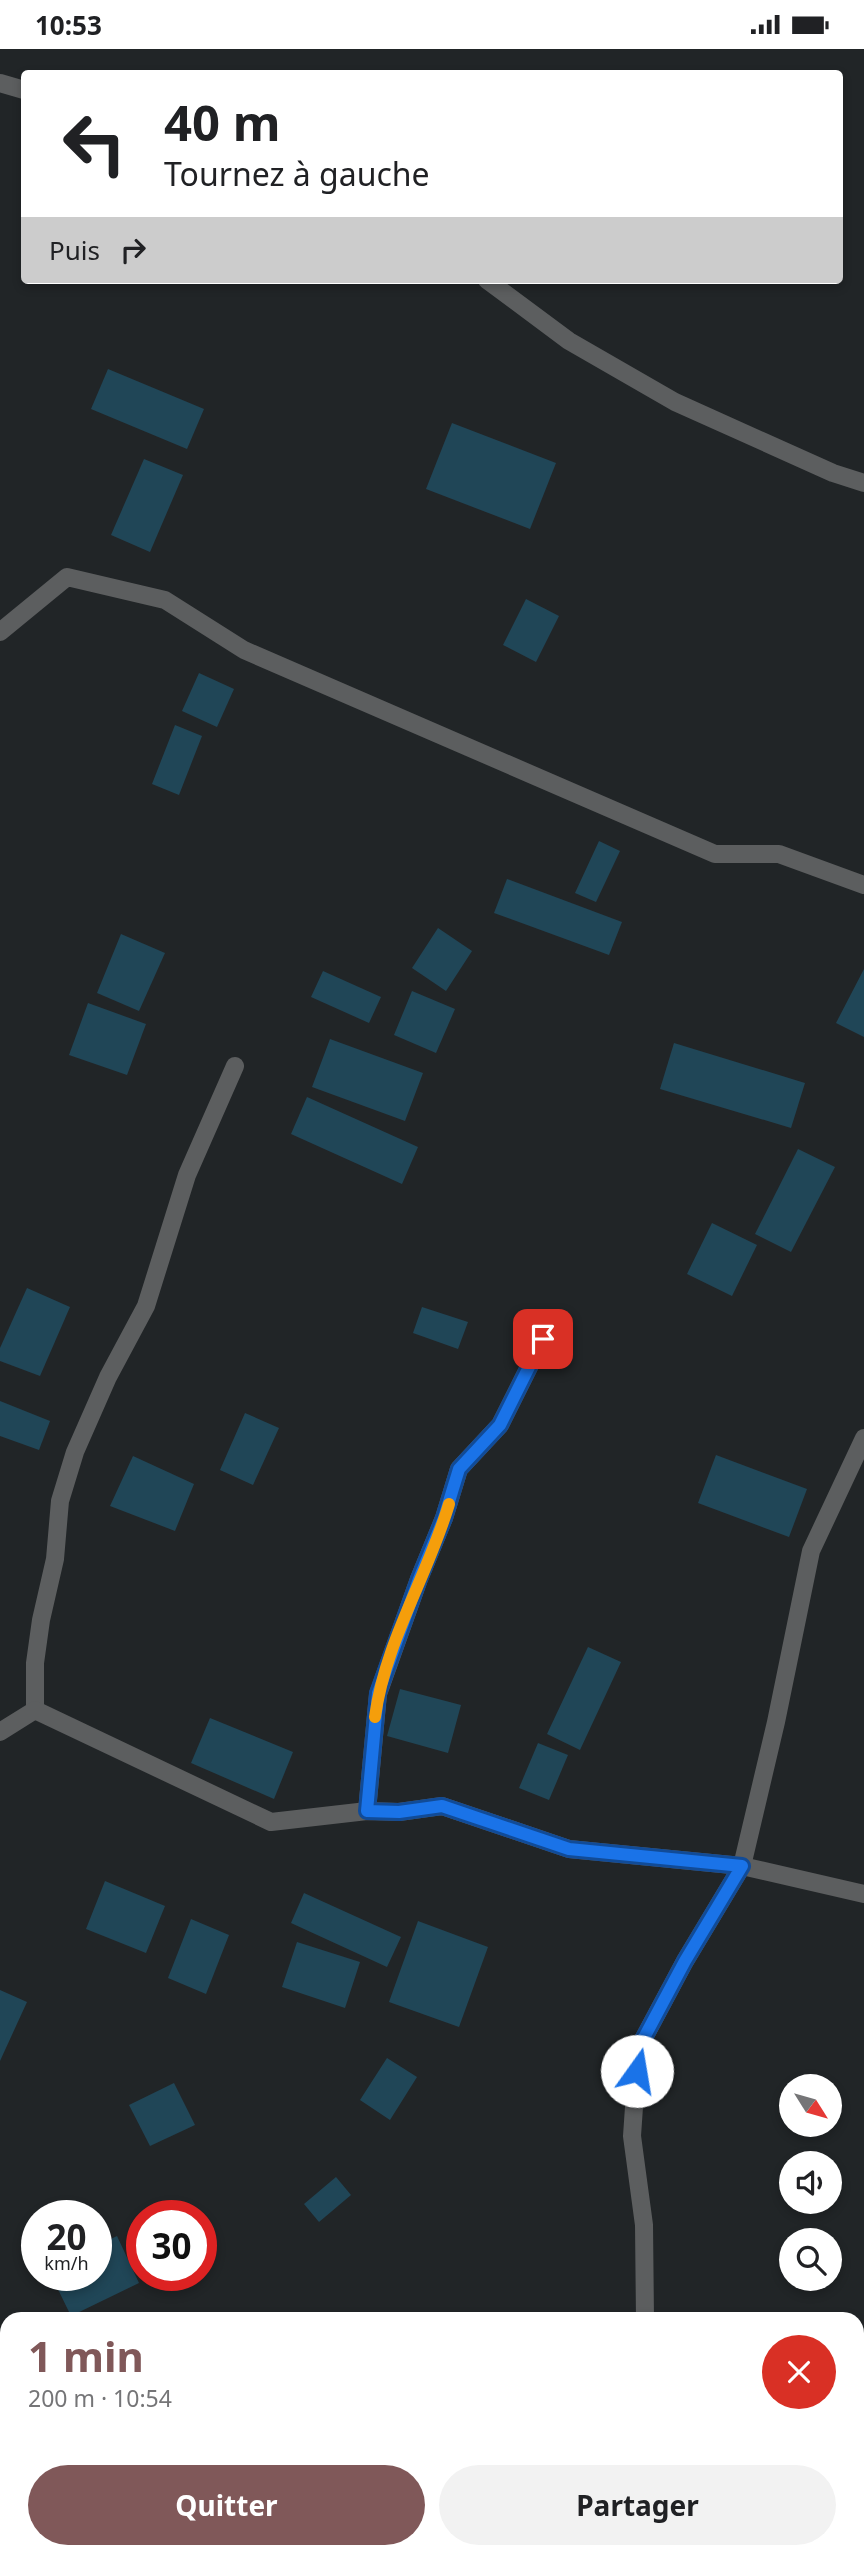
<!DOCTYPE html>
<html lang="fr">
<meta charset="utf-8">
<style>
:root{--surface:#fff;--page:#f2f2f2;--text:#202124;--muted:#757577;--accent:#805859}
body{margin:0;font-family:"Noto Sans",sans-serif;background:var(--page);color:var(--text);height:100vh;display:flex;flex-direction:column;font-size:26px;white-space:nowrap}
*{box-sizing:border-box;margin:0}
p{font-size:23px;color:var(--muted)}
.icon{flex:none;width:38px;height:38px;fill:none;stroke:currentColor;stroke-width:2;stroke-linecap:round;stroke-linejoin:round}
.map{position:relative;flex:1;overflow:hidden}
.side{position:absolute;left:0px;top:2263px;width:864px;height:247px;display:flex;flex-direction:column;background:var(--surface);border-radius:21px 21px 0 0;box-shadow:0 4px 10px #0003}
.side>*{flex:none}
.guide{position:absolute;left:21px;top:21px;width:822px;height:214px;border-radius:7px;box-shadow:0 4px 10px #0003;background:#fff;color:var(--text);overflow:hidden}
.needle{width:46px;rotate:127deg}
.controls{position:absolute;left:779px;top:2025px;display:grid;gap:14px}
.controls a{display:grid;place-items:center;width:63px;height:63px;border-radius:50%;background:var(--surface);box-shadow:0 4px 10px #0003;font-size:35px}
.speed{position:absolute;left:21px;top:2151px;display:flex;gap:14px;font-size:35px;font-weight:700;text-align:center}
.speed>*{display:grid;place-content:center;width:91px;height:91px;border-radius:50%;background:var(--surface);box-shadow:0 4px 10px #0003;line-height:1}
.speed small{font-size:18px;font-weight:400}
.speed .limit{border:10px solid #d22;background:#fff;color:#111}
.pin{position:absolute;display:grid;place-items:center;width:60px;height:60px;color:#fff;margin:-30px;border-radius:14px;box-shadow:0 4px 10px #0006}
.me{position:absolute;width:77px;margin:-38px;rotate:13deg;stroke-linejoin:round;filter:drop-shadow(0 0 5px #0008)}
.turn{display:flex;align-items:center;gap:24px;height:147px;padding:0 28px;font-size:32px}
.turn .icon{width:91px;height:91px;stroke-width:2.5}
.turn b{display:block;font-size:49px;line-height:60px}
.then{display:flex;align-items:center;height:66px;padding:0 28px;background:#0003;gap:14px;font-size:26px}
.round{display:grid;place-items:center;flex:none;width:74px;height:74px;border-radius:37px;background:var(--page)}
.overview{display:flex;align-items:center;justify-content:space-between;height:119px;padding:0 28px}
h1{font-size:42px;font-weight:700;line-height:52px;color:var(--accent)}
.action{display:flex;gap:14px;margin-top:auto;padding:14px 28px}
.action a{flex:1;height:80px;border-radius:42px;background:var(--accent);color:#fff;font-size:28px;font-weight:700;line-height:80px;text-align:center}
.action a+a{background:var(--page);color:var(--text)}
.status{display:flex;justify-content:space-between;align-items:center;height:49px;padding:0 35px;background:var(--surface);direction:ltr}
.status svg{height:19px;fill:currentColor}
.map>svg:first-child{display:block}
.building{fill:#204657}
.lines{fill:none;stroke-linecap:round;stroke-linejoin:round}
.minor{stroke:#5c5e5f;stroke-width:18}
.route-casing{stroke:#114b97;stroke-width:18}
.route{stroke:#1a73e8;stroke-width:12}
.slow{stroke:#f59e0b;stroke-width:12}
</style>
<div class="status"><b>10:53</b><svg viewBox="0 0 49 12"><path d="M0 12V9h3v3zM5 12V6h3v6zM10 12V3h3v9zM15 12V0h3v12zM26 1h20v11H26zM47 4h2v5h-2z"/></svg></div>
<div class="map">
<svg width="864" height="2509" viewBox="0 0 864 2509">
<rect width="100%" height="100%" fill="#212527"/>
<g class="building">
<polygon points="108,320 204,360 187,400 91,360"/>
<polygon points="452,374 556,414 530,480 426,440"/>
<polygon points="144,410 183,426 150,503 111,486"/>
<polygon points="526,550 559,567 536,613 503,596"/>
<polygon points="199,624 234,640 217,678 182,662"/>
<polygon points="175,676 202,687 179,746 152,735"/>
<polygon points="599,792 620,802 596,853 575,844"/>
<polygon points="507,830 622,873 609,906 494,864"/>
<polygon points="438,879 472,902 446,942 412,919"/>
<polygon points="121,885 165,904 139,962 97,944"/>
<polygon points="864,920 864,988 836,974"/>
<polygon points="323,922 381,948 369,974 311,948"/>
<polygon points="412,942 455,960 436,1004 394,986"/>
<polygon points="88,954 146,975 127,1026 69,1006"/>
<polygon points="330,990 423,1024 405,1072 312,1038"/>
<polygon points="674,994 805,1034 791,1079 660,1040"/>
<polygon points="307,1048 418,1098 402,1135 291,1085"/>
<polygon points="798,1100 835,1118 791,1203 755,1185"/>
<polygon points="712,1174 757,1196 732,1247 687,1225"/>
<polygon points="27,1239 70,1258 40,1327 0,1312 0,1299"/>
<polygon points="422,1258 468,1273 458,1300 413,1284"/>
<polygon points="0,1352 50,1372 39,1401 0,1387"/>
<polygon points="245,1364 279,1379 253,1436 220,1421"/>
<polygon points="716,1406 807,1440 789,1488 698,1454"/>
<polygon points="133,1407 194,1435 175,1482 110,1457"/>
<polygon points="588,1598 621,1613 580,1701 547,1685"/>
<polygon points="400,1640 461,1656 448,1704 387,1687"/>
<polygon points="210,1669 293,1703 274,1750 191,1714"/>
<polygon points="538,1694 568,1706 549,1751 519,1739"/>
<polygon points="105,1832 165,1857 146,1904 86,1880"/>
<polygon points="304,1844 401,1888 387,1918 291,1874"/>
<polygon points="191,1870 229,1886 206,1945 168,1929"/>
<polygon points="418,1872 488,1898 459,1978 389,1953"/>
<polygon points="297,1893 360,1913 345,1959 282,1938"/>
<polygon points="0,1941 27,1953 0,2012"/>
<polygon points="387,2009 417,2028 390,2071 360,2051"/>
<polygon points="174,2034 195,2076 150,2097 129,2056"/>
<polygon points="336,2128 351,2146 319,2173 304,2155"/>
<polygon points="117,2187 139,2234 71,2267 51,2226 96,2226 96,2197"/>
</g>
<g class="lines">
<g class="minor">
<polyline points="0,34 24,41"/>
<polyline points="487,231 569,292 675,353 833,424 864,434"/>
<polyline points="0,583 67,528 165,551 244,601 715,805 779,805 864,836"/>
<polyline points="35,1661 35,1614 41,1571 55,1510 60,1452 75,1403 108,1328 146,1257 187,1126 235,1017"/>
<polyline points="0,1683 35,1661 271,1773 367,1762 399,1763 442,1757 569,1800 742,1817 864,1845"/>
<polyline points="367,1762 378,1645 419,1530 444,1469 459,1420 500,1376 543,1290"/>
<polyline points="645,2270 644,2176 632,2087 638,2000 685,1912 742,1817 776,1673 811,1502 864,1389"/>
<polyline points="705,2502 708,2509"/>
<polyline points="152,2509 156,2502"/>
</g>
</g>
<g class="lines">
<g class="route-casing">
<polyline id="route" points="543,1290 500,1376 459,1420 444,1469 419,1530 378,1644 367,1762 399,1763 442,1757 569,1800 742,1817 685,1912 638,2000 637,2022"/>
</g>
<use href="#route" class="route"/>
<path class="slow" d="M375,1668c10,-75 53,-142 74,-213"/>
</g>
</svg>
<div class="controls">
<a><svg class="needle" viewBox="-14 -14 28 28"><path d="M0-13l5 13h-10z" fill="#e53935"/><path d="M0 13l5-13h-10z" fill="#757577"/></svg></a>
<a><svg class="icon" aria-label="sound" viewBox="0 0 24 24"><path d="M4 9h4l5-4v14l-5-4H4zM17 9q2 3 0 6"/></svg></a>
<a><svg class="icon" aria-label="search" viewBox="0 0 24 24"><circle cx="10" cy="10" r="6"/><path d="M15 15l6 6"/></svg></a>
</div>
<div class="speed"><div>20<small>km/h</small></div><div class="limit">30</div></div>
<div class="pin" style="left:543px;top:1290px;background:#d93025"><svg class="icon" aria-label="arrive" viewBox="0 0 24 24"><path d="M6 21V4h12l-3 4 3 4H6"/></svg></div>
<svg class="me" style="left:637px;top:2022px" viewBox="-20 -20 40 40"><circle r="19" fill="#fff"/><path d="M0-13L10 11 0 6-10 11z" fill="#1a73e8"/></svg>
<div class="guide">
<div class="turn"><svg class="icon" aria-label="left" viewBox="0 0 24 24"><path d="M17 20v-9H6M10 6l-5 5 5 5"/></svg><div><b>40 m</b>Tournez à gauche</div></div>
<div class="then">Puis<svg class="icon" aria-label="right" viewBox="0 0 24 24"><path d="M7 20v-9h11M14 6l5 5-5 5"/></svg></div>
</div>
<section class="side">
<div class="overview"><div><h1>1 min</h1><p>200 m · 10:54</p></div><a class="round" style="background:#d93025;color:#fff"><svg class="icon" aria-label="close" viewBox="0 0 24 24"><path d="M6 6l12 12M18 6L6 18"/></svg></a></div>
<div class="action"><a>Quitter</a><a>Partager</a></div>
</section>
</div>
